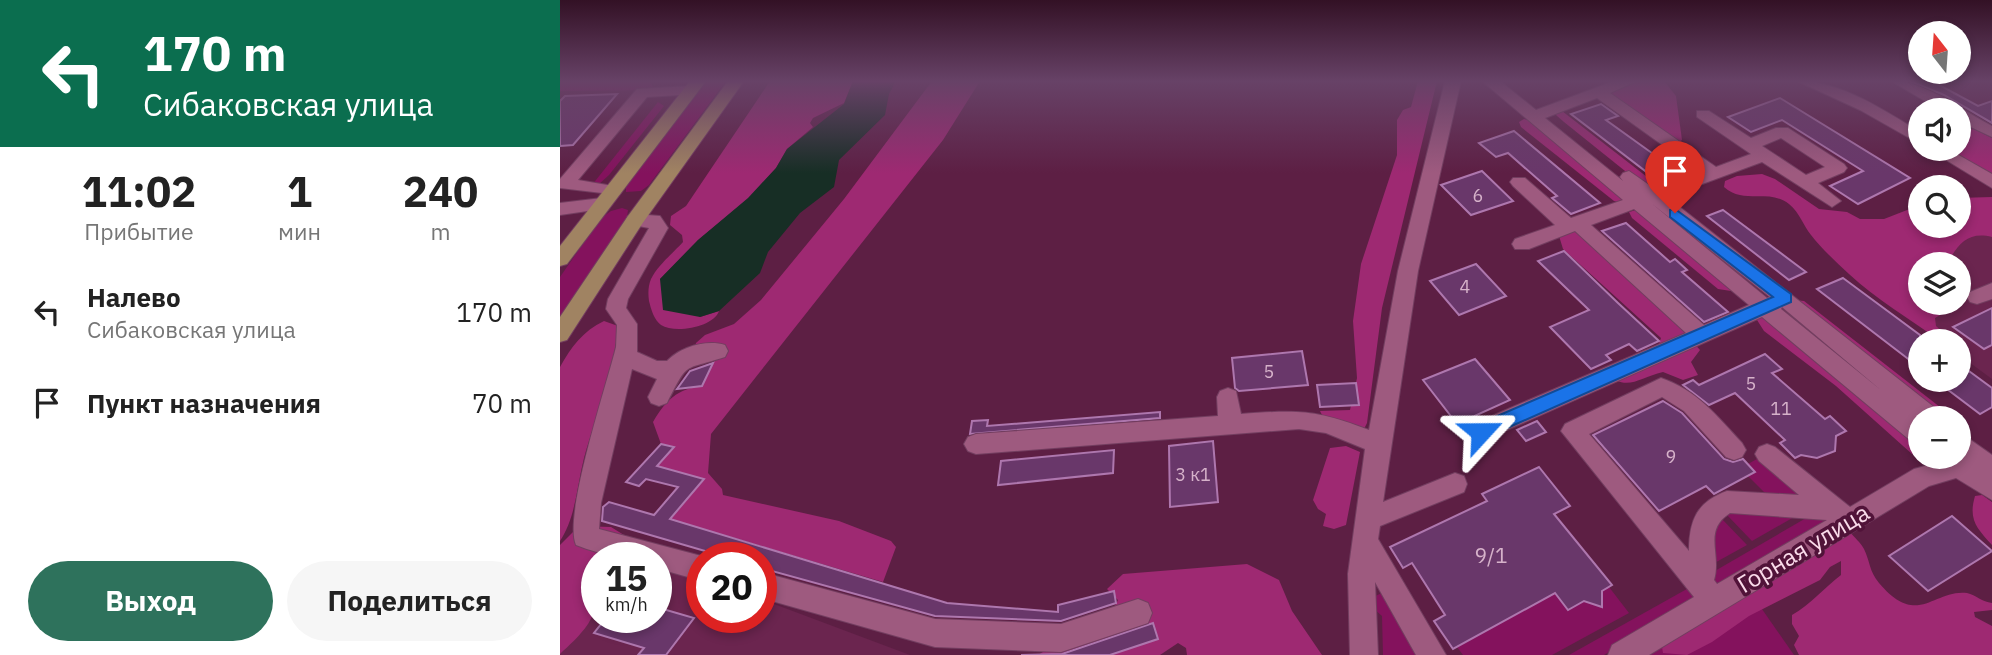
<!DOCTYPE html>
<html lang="ru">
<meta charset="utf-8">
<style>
:root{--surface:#fff;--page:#f6f6f6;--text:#222;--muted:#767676;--accent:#2e725c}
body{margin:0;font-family:"IBM Plex Sans",sans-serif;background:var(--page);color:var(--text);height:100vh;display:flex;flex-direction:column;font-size:26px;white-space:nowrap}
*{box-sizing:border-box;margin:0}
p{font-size:23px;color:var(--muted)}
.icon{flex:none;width:38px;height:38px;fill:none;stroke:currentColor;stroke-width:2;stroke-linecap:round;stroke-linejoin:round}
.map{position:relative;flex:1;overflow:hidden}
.side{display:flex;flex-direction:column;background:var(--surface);width:560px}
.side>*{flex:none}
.top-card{background:#0b6e4f;color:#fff;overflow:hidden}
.needle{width:46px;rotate:343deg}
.fabs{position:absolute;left:1348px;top:21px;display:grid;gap:14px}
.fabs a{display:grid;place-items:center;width:63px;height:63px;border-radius:50%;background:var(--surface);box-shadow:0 4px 10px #0003;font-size:35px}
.speed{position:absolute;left:21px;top:542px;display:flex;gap:14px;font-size:35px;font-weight:700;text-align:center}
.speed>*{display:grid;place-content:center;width:91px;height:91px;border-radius:50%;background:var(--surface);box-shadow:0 4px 10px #0003;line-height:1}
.speed small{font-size:18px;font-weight:400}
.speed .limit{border:10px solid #d22;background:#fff;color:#111}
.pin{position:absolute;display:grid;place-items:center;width:60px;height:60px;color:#fff;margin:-72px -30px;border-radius:50% 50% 50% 0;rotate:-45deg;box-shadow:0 0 7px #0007}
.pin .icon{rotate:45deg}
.me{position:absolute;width:77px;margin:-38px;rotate:66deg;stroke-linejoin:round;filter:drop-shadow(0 0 5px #0008)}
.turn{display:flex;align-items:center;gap:24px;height:147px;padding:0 28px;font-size:32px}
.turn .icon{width:91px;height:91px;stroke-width:2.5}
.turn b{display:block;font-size:49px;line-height:60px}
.eta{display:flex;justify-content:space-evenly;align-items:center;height:119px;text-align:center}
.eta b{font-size:42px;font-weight:700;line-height:49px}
.primary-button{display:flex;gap:14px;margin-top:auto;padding:14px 28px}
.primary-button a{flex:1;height:80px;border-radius:42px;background:var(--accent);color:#fff;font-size:28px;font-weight:700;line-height:80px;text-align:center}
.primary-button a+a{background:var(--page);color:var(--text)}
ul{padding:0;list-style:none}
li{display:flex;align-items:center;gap:21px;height:91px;padding:0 28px}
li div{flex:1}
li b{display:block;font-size:26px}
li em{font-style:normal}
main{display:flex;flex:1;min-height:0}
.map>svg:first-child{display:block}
.built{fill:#6b254f;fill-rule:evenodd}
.green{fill:#84125d}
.forest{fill:#9e2972}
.water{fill:#172e25}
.building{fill:#69376a;stroke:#ae77ae;stroke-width:2}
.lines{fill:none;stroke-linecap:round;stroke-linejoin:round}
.minor-casing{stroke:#733e60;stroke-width:2}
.major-casing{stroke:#733e60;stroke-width:2}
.minor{fill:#9e5a7f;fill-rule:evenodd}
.major{fill:#a08362;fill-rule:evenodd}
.route{fill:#1a73e8;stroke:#114b97;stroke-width:2}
.labels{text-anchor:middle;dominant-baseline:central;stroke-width:7;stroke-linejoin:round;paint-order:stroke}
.number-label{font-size:18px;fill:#d6b2ca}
.near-number-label{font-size:21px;fill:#d6b2ca}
.near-street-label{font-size:24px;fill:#fadbea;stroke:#511339}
</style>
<main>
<section class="side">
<div class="top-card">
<div class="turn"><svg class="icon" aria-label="left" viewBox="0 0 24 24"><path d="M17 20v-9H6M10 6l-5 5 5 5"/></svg><div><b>170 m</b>Сибаковская улица</div></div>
</div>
<div class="eta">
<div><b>11:02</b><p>Прибытие</p></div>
<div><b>1</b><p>мин</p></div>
<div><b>240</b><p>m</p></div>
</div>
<ul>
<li><svg class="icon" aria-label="left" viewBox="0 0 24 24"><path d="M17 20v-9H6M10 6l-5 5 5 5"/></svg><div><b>Налево</b><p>Сибаковская улица</p></div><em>170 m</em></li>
<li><svg class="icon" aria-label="arrive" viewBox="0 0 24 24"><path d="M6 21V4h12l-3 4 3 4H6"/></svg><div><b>Пункт назначения</b></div><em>70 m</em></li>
</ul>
<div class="primary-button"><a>Выход</a><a>Поделиться</a></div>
</section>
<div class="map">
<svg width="1432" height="655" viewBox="0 0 1432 655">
<rect width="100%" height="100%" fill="#5d1f44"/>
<g class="built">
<path d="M1432,210v169l-34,-25v-13h-18l-90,-66zM1360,264h38v39h-38z"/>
<polygon points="27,541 78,558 37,558 37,618 96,618 96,564 142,579 142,618 201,618 201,599 350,655 0,655 0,579"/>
</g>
<g class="green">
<polygon points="0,81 91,81 94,90 0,91"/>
<polygon points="147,81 166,81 89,185 81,191 66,192 66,186"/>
<polygon points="98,102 104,106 49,175 38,185 32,185"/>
<polygon points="62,208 68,210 67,217 0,317 0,277 41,218 51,211"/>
<polygon points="1204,455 1258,499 1211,499 1188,476 1195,472 1188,464"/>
<polygon points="1181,506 1241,513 1192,541 1166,514"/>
<polygon points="1260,510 1279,516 1153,592 1141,579"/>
<polygon points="1161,518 1187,545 1149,566 1147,534"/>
<polygon points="1134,585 1143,596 1044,655 1009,655"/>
<polygon points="1049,587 1069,613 992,655 903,655 897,647 995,593 1008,610 1024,601 1041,607 1042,591"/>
<polygon points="1188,589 1234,655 1081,655"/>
<polygon points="822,593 867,655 823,655 822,616 813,608 813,597"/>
</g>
<g class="forest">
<path d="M210,81h83l-9,22 -31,15 -3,5 3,4 -26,22 -11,19 -28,31 -50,41 -38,39 40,38 19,-6c-5,16 -44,23 -58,14 -7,-5 -10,-16 -12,-24 -1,-7 -1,-15 2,-22 7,-14 22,-26 32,-37l-1,-7 -12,-10 1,-9 15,-10z"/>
<path d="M372,81h48l-37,59 -232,294 -3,39 14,16 1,6 116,26 52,20 5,6 -13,35 -213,-63 34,-40 -47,-13 17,-19 -13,-3 -8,-22c13,-22 24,-33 49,-36l15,-30 -24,-4 3,-9 9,-8 29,-11 27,-24 83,-101z"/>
<polygon points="858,81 877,81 822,308 807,423 803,431 762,415 760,411 790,410 797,378 793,321 801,264 837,155 837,120 843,110 851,107"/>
<polygon points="1077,81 1104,81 1116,96 1122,140 1117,143 1048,92"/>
<polygon points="997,111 1002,111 1100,187 1101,192 1085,187 1004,122 996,115"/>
<polygon points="964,119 972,121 1066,196 1063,203 1054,201 961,127 959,122"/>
<polygon points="1414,129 1432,138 1432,180 1381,149 1398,149 1398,142 1407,130"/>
<path d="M1202,174l13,5 44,30 28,3 13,7h24l36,-14v21h38v-28l34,-1v40c-24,-6 -34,7 -45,27h-27v39h38v-11l4,4 -3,8 -24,14 1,8 16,15h-12c-30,-22 -64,-42 -91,-67 -13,-12 -27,-25 -38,-39 -8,-10 -11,-22 -22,-31 -20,-16 -45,1 -65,-17l1,-6 12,-5z"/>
<polygon points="1076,210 1171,288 1171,291 1158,289 1072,218 1069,212"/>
<path d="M996,226l19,2 111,87 2,22 12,13 -9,12 7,13 -15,5 -20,-8c-25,6 -37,21 -58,0l52,-23 4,-11 -98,-89z"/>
<polygon points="1234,300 1244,301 1394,418 1378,418 1238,306"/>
<polygon points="1201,316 1360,441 1360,457 1372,457 1371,461 1352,454 1276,386 1204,331 1197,320"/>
<path d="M44,321l14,5c-4,47 -21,87 -34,132 -7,27 -8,59 -24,83v-174c11,-20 23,-36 44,-46z"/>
<polygon points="786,446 800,452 786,525 774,529 763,526 766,514 758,509 753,500 770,448"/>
<path d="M1422,495l10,7v43c-15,-17 -24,-25 -17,-49z"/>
<path d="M19,526l32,1 21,13 -4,18h-31c0,53 4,59 -37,96v-109z"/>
<path d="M1290,532c4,5 11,11 14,17 6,12 5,22 15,34 39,46 54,6 88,10 9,2 15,9 25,10v7l-18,2 1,5 17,9v29h-193l-5,-10 5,-9 -7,-12v-9c19,-11 32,-27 49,-40v-14l-11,6 -10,13 -71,36 -37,26 -25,13 -24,-2 -2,-12z"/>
<polygon points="687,564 719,580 732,611 762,655 627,655 626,648 618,643 600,655 478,655 553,610 558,600 547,589 563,574"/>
</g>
<polygon class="water" points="293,81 336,81 329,94 325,115 279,160 274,187 240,213 208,252 200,273 159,311 140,317 103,310 100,279 138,240 188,198 216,168 227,149 284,104"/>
<g class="building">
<polygon points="1350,81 1372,81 1418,106 1432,101 1432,123 1384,95"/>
<polygon points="57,94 13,145 0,146 0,101 5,96"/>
<polygon points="1220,98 1350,178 1298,204 1270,186 1303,171 1222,120 1191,132 1168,117"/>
<polygon points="1041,104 1058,116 1046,120 1096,156 1108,152 1129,167 1097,180 1011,114"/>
<polygon points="954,131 1040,203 1011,214 992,198 997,196 948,153 936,157 919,143"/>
<polygon points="922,171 953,201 911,215 881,185"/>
<polygon points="1163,210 1246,272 1229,280 1147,216"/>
<polygon points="1066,223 1110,262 1115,259 1127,270 1122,272 1168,312 1144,322 1042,231"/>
<polygon points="1004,251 1058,303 1099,341 1077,351 1069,344 1046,355 1051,360 1031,369 990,327 1029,310 978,261"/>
<polygon points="916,264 946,296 899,315 870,281"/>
<polygon points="1283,278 1360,335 1360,368 1257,289"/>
<polygon points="1432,308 1432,345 1424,349 1393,327"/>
<polygon points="742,351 748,385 679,391 675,388 672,358"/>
<polygon points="1205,354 1222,369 1212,373 1265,419 1270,416 1286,431 1276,436 1275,451 1257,458 1241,455 1235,458 1220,443 1225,440 1175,393 1149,405 1123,385 1133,380 1139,385"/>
<polygon points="915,359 950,400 897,424 863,380"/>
<polygon points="153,363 142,386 117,389 130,371"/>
<polygon points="1398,363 1432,388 1432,407 1420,414 1375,380 1398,380"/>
<polygon points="796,383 799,405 760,407 757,385"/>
<polygon points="1103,401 1122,413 1164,459 1173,462 1183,459 1195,472 1154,494 1146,486 1099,511 1033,435"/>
<polygon points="600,412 600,418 410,434 412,421 428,420 427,426"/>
<polygon points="977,421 986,432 966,441 957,430"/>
<polygon points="653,441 658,502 610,507 609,446"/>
<polygon points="101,444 114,447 97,466 144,479 110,519 387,603 498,612 498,605 554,591 556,603 501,621 375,616 201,568 201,558 169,558 42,521 43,507 49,502 94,515 118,487 86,479 79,486 66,482"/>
<polygon points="554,450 553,473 438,485 441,461"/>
<polygon points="979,467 1010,506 994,514 1052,585 1042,591 1042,607 1024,601 1008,610 995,593 893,649 874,621 885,615 852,563 843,568 830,547 927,501 922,494"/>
<polygon points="1392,516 1432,551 1368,591 1329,556"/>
<polygon points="96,607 134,618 106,655 78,655 84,648 34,633 46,618 96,618"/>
<polygon points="593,623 598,639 550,655 461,655 502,654"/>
</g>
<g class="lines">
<g class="minor-casing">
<g id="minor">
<path d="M885,81h16l-43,190 -35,231 72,-29 9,3 3,8 -3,8 -84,34 -2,13 68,116h-30l-41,-73 3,73h-28l-2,-81 17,-125 -39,-16 -27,-4 -323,25 -8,-3 -4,-7 4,-7 8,-3 242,-18 -1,-19 3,-6 8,-3 8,3 5,23c57,-4 74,-5 128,16l29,-159z"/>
<path d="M922,81h18l36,29 78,-29h23l-27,12 106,74 35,-13 -54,-37v-6h12l42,27 25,-10h12l56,36 3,4 -3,4 -26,11 23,18 -9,6 -70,-45 -95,35 272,214 3,7h-22v27l-8,-3 -150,-125 -273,121 -8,3 -8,-3 -4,-7 4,-7 213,-91 -111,-102 -46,18h-14l-3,-5 3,-5 40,-14 -42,-39 -3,-4 3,-4h12l46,40 52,-18zM1037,98l103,74 -45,17 -26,-18 -6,2 -3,4 3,4 -78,-63zM1221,138l44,29 -19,8 -44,-29zM1091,203l119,94 -3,1zM1074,209l115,96 -45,20 -113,-100zM1222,307l100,84 -101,-82z"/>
<path d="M1237,81c45,0 86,29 123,51v12l-60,-34z"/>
<path d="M1331,81c35,0 70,29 101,45v11l-34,-16v-11h-18z"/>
<polygon points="130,86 138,91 136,94 87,97 18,180 59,187 62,191 59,195 0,188 0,179 77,89"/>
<polygon points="1368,149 1388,149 1432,174 1432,188"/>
<polygon points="42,198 51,204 48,208 0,215 0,203"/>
<path d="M75,214l25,2 8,12 -40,71 -2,9 11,16v28l20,9h10c13,-14 40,-22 58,-16l3,6 -3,6c-43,14 -36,3 -58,46l-8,3 -8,-3 -3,-6 9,-18 -25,-10 -31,134 -2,26 110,29h-7v23l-46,-13v-10c-28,0 -53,-2 -80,-13 -13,-29 31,-161 40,-198l1,-22 -11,-16 2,-10 41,-71 -21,-4 -2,-4 2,-4z"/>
<polygon points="1432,283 1432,299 1417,304 1410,302 1407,297 1410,292"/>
<path d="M1101,378c36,12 56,38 81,65l4,7 -4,7 -8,3 -8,-3 -42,-46 -22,-14 -73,37 100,117c0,-31 8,-49 38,-60l72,4 -40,-34 -4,-7 4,-7 8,-3 8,3 75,60 64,-38 44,-12v-26l34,24v45l-36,-22 -27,8 -280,169h-41l4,-10 82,-48 -133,-166 4,-7zM1170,513l97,7 -110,64 -3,-4c8,-26 -12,-49 16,-67z"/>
<polygon points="201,572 375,619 501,624 578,599 588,603 592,613 588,623 501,652 375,647 201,598"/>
</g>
</g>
<g class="major-casing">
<g id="major">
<polygon points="130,81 146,81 7,264 0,266 0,246"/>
<polygon points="168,81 184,81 82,224 7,340 0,342 0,317 68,216"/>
</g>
</g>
<use href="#minor" class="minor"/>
<use href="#major" class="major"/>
</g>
<linearGradient id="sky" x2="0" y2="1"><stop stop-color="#331125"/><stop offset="0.47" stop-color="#674267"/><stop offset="1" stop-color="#674267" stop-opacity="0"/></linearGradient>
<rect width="1432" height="173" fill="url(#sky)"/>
<polygon class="route" points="1115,209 1231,294 1231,302 927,437 914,437 912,432 914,426 1213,297 1110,217 1110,210"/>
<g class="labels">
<g class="number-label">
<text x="918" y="195">6</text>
<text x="905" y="286">4</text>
<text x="709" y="371">5</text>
<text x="1191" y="383">5</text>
<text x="1221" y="408">11</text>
<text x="1111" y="456">9</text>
<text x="633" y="474">3 к1</text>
</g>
<g class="near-number-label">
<text x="931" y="555">9/1</text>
</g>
<g class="near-street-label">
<text transform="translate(1243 548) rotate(-31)">Горная улица</text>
</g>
</g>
</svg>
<div class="fabs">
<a><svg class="needle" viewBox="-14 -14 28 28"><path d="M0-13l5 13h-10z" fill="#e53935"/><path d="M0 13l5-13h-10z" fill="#767676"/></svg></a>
<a><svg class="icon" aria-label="sound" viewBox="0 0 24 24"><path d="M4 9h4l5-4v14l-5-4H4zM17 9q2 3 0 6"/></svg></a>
<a><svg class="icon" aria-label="search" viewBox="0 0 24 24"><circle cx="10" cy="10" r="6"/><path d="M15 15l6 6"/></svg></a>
<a><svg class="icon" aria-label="layers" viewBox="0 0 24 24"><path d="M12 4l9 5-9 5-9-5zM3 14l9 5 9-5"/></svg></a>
<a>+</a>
<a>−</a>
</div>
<div class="speed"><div>15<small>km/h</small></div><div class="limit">20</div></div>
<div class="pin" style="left:1115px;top:213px;background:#d93025"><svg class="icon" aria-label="arrive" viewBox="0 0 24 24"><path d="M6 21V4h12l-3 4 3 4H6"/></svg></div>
<svg class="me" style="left:921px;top:432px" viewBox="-20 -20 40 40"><path d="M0-17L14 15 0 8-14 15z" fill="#1a73e8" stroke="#fff" stroke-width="4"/></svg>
</div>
</main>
